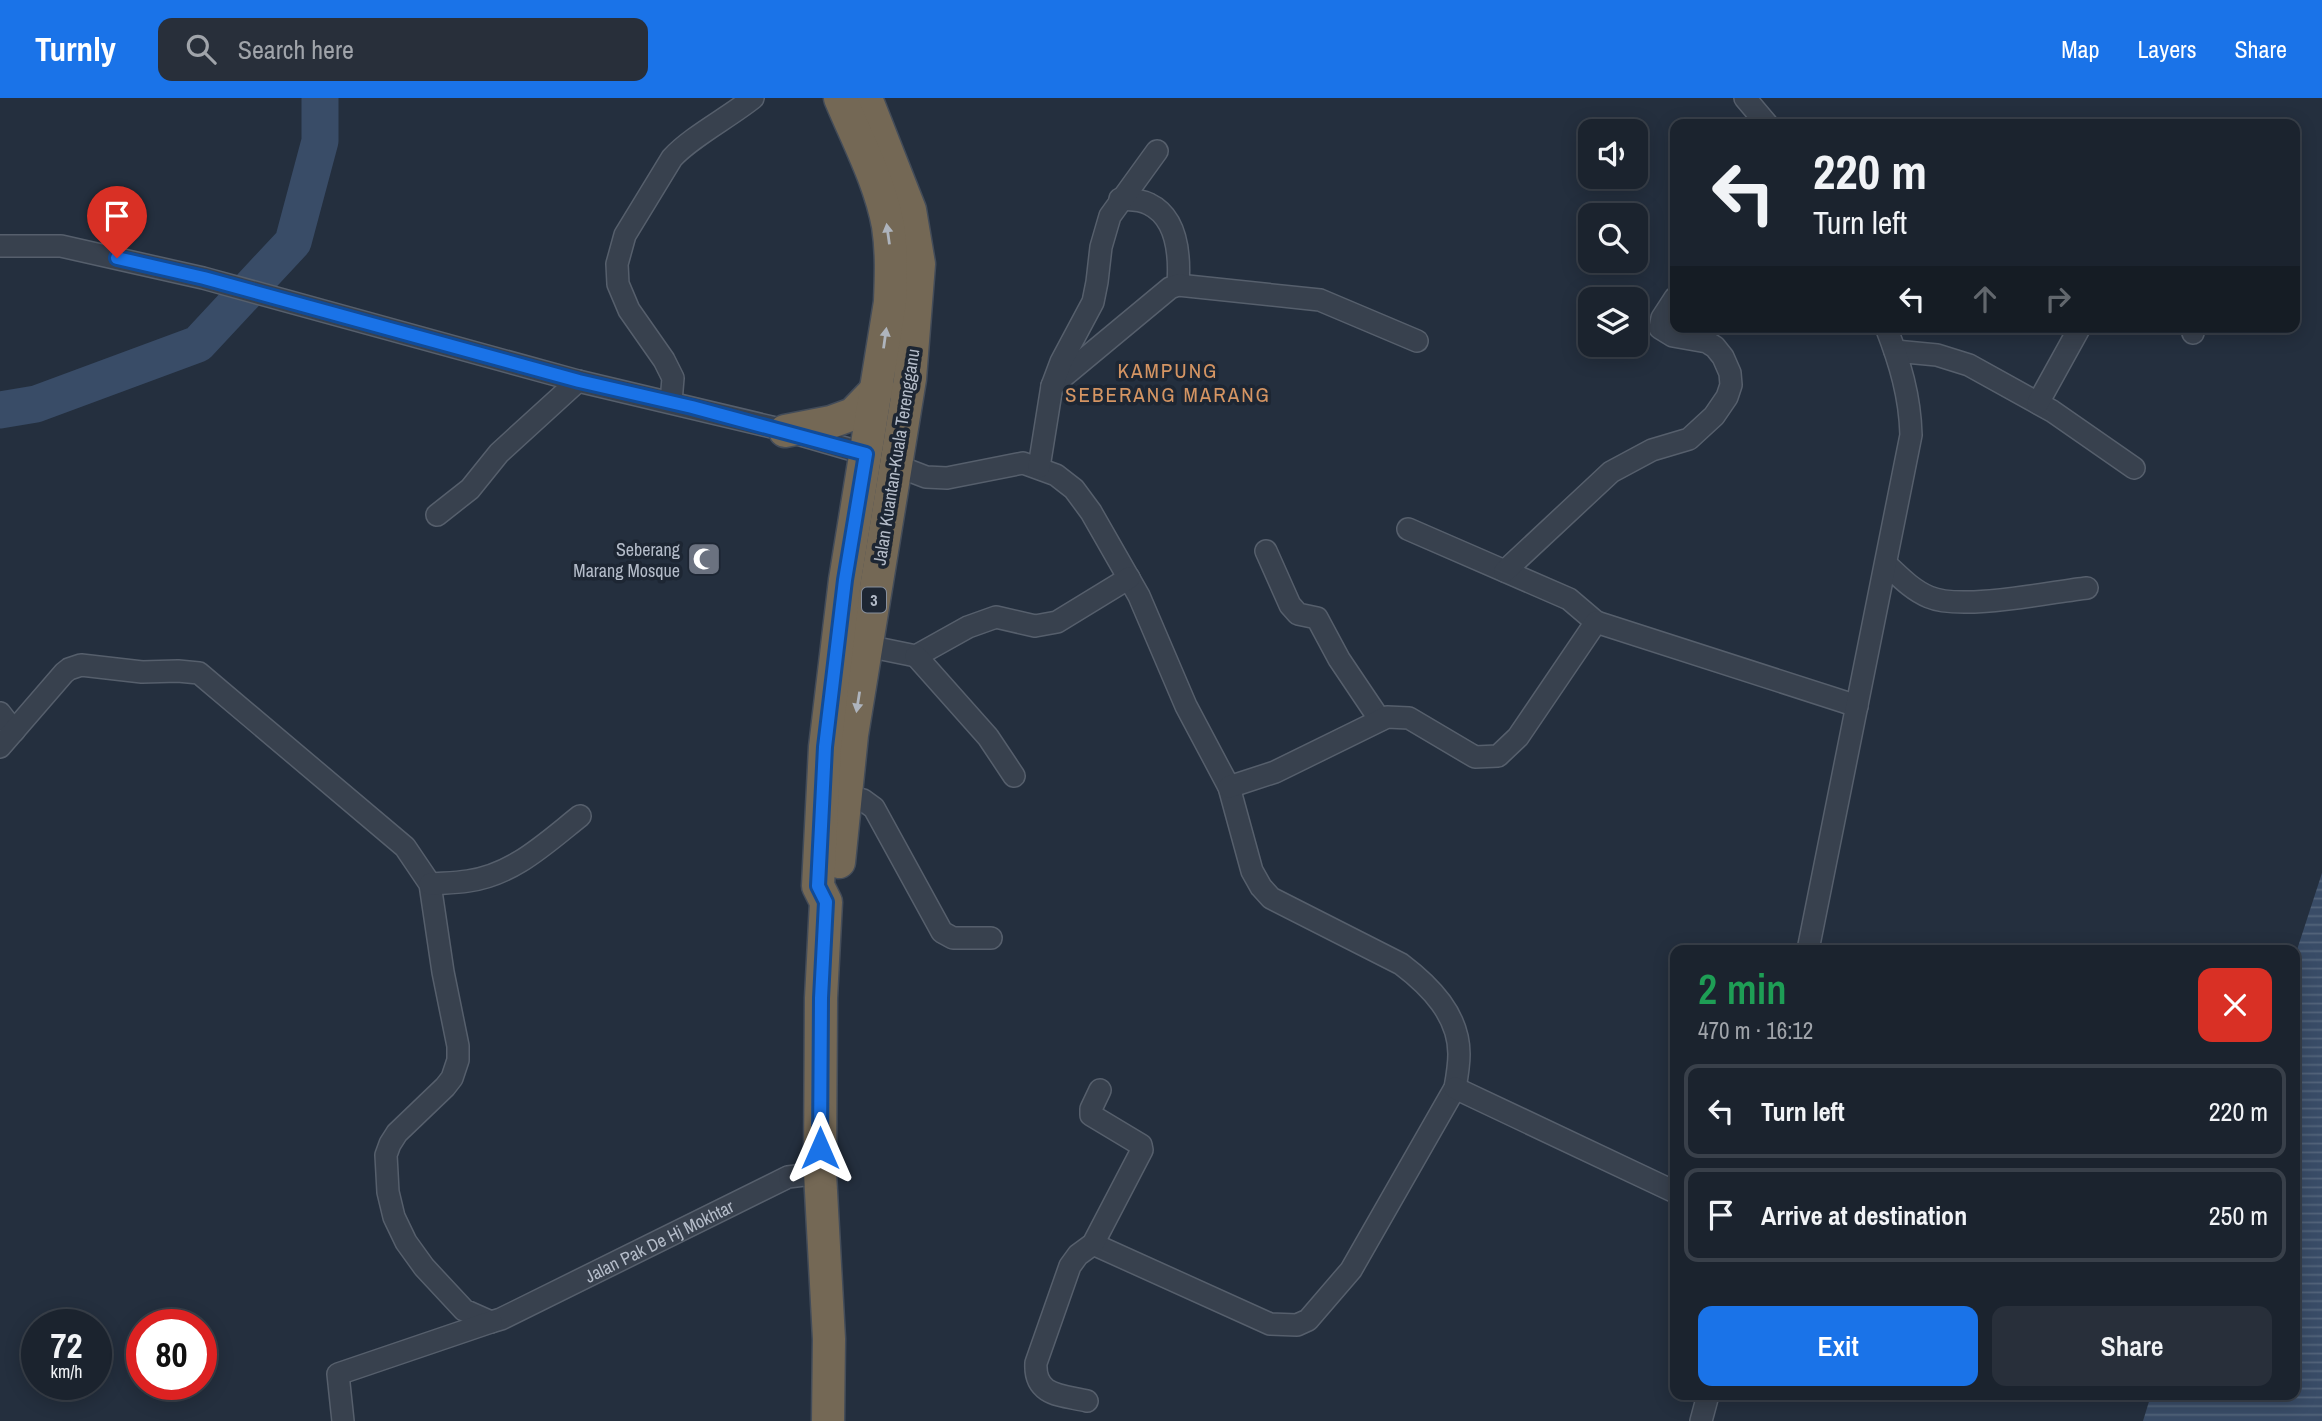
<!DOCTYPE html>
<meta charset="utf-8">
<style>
:root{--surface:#1b232e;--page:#282f3a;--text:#f1f3f6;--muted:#a0a4aa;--line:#39404a;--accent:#1a73e8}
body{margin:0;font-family:"Archivo Narrow",sans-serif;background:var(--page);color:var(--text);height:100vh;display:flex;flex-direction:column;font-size:26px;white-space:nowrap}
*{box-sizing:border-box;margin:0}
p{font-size:23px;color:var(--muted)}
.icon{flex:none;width:38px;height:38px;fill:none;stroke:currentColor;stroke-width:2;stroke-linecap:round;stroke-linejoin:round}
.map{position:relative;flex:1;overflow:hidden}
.panel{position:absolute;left:1670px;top:847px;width:630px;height:455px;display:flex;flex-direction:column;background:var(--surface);border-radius:14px;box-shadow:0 4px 18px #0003,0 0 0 2px var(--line)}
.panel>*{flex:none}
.hud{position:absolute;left:1670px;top:21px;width:630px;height:214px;border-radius:14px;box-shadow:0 4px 18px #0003,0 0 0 2px var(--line);background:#1b232e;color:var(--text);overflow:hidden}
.tools{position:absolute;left:1578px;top:21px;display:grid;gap:14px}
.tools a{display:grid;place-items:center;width:70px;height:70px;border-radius:14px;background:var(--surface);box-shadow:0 4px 18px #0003,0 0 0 2px var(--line);font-size:35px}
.speed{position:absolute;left:21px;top:1211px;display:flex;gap:14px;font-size:35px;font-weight:700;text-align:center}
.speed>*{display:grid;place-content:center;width:91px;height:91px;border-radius:50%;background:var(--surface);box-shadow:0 4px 18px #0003,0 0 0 2px var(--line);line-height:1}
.speed small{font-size:18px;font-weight:400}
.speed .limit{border:10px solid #d22;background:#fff;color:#111}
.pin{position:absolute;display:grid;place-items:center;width:60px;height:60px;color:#fff;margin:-72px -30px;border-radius:50% 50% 50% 0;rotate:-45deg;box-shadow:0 0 7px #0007}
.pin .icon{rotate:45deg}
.me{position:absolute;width:77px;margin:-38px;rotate:0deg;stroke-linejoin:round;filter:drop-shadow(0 0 5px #0008)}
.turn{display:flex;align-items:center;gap:24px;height:147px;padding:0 28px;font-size:32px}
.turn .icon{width:91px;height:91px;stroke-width:2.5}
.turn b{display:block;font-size:49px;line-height:60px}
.lanes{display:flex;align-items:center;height:66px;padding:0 28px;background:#0003;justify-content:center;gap:35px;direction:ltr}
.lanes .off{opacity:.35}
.round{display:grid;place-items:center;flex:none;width:74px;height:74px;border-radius:14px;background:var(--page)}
.head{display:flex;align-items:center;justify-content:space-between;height:119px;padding:0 28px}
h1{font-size:42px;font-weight:600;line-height:52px;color:#1e9e55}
.cta{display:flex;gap:14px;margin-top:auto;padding:14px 28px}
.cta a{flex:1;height:80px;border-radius:14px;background:var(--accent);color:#fff;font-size:28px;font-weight:600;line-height:80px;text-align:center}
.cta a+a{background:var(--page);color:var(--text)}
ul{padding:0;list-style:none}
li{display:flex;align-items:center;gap:21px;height:94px;margin:0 14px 10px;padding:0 14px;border:4px solid var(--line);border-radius:14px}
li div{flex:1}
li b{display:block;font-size:26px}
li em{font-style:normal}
header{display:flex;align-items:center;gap:42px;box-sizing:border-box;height:98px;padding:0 35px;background:var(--accent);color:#fff}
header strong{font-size:33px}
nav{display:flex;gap:38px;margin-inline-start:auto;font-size:24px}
.search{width:490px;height:63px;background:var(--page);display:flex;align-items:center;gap:18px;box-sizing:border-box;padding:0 24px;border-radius:14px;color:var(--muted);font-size:26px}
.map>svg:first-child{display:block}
.water{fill:url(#water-rules)}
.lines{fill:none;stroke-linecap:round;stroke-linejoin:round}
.river{stroke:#394c67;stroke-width:37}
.minor-casing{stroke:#565f6c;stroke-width:24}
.highway-casing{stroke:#434c59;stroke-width:35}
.minor{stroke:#38414e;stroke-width:21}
.highway{stroke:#746855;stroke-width:32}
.oneway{fill:#aeb4bd}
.route-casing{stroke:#114b97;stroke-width:18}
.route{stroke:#1a73e8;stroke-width:12}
.labels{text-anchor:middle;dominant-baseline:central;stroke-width:7;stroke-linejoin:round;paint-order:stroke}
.shield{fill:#1d2633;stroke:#878f9c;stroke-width:2}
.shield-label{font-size:16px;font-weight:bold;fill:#b4bcc9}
.street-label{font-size:18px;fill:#b4bcc9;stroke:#1d2633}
.poi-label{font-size:18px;fill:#b4bcc9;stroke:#1d2633;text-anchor:end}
.quarter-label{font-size:21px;letter-spacing:2px;fill:#d59563;stroke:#1d2633}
</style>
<header>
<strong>Turnly</strong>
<div class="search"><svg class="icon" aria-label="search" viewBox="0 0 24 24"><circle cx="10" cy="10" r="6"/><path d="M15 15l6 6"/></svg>Search here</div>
<nav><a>Map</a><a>Layers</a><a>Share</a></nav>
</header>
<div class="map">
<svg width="2322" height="1323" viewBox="0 0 2322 1323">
<defs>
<pattern id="water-rules" width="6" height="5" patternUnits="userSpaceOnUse" patternTransform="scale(1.75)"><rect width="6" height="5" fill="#394c67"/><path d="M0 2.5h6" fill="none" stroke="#53647b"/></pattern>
</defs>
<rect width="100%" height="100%" fill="#242f3e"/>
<polygon class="water" points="2322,775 2322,1323 2143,1323 2151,1297 2294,1297 2294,861"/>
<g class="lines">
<polyline class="river" points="0,312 36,306 198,246 293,144 320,43 320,0"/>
<g class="minor-casing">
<g id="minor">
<polyline points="1745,0 1767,26"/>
<path d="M1120,101c10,1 20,0 29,5 29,14 31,53 29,81"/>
<path d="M0,148h61l142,32 375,103 202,48 86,25 60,23 21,1 76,-15 33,12 18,14 17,23 48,84 47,110 43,81 23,84 9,16 10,11 130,66c29,22 58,51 58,90 0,11 -2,23 -4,34l-104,182 -43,50 -11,5 -27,-1 -177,-80"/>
<polyline points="2193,235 2194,229"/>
<polyline points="1895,253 1937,257 1969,267 2052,313 2134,370"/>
<polyline points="1052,288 1170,190 1178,187 1320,202 1417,243"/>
<path d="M671,304l2,-24 -9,-18 -35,-50 -11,-26 -1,-20 8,-29 47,-77c19,-21 56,-40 81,-60"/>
<polyline points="2038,305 2080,229"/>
<polyline points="1039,369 1052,288 1061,264 1093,204 1097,184 1101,149 1110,118 1157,53"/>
<polyline points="437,417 470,391 499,355 578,283"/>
<polyline points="1408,431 1569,501 1596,524"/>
<polyline points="1266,453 1290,507 1298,516 1317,520 1339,561 1380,622"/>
<path d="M1886,466c13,12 26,26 43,33 32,14 121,-5 158,-9"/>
<polyline points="1505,473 1611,374 1652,352 1689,341 1714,318 1727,299 1731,287 1730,275 1723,259 1715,249 1707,244 1673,238 1660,230 1662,220 1675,200"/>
<polyline points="867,548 916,558 968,529 996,519 1035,528 1057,524 1129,480"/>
<polyline points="916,558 988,639 1014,678"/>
<polyline points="0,615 14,633"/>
<path id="s1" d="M0,649l64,-74 5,-4 12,-4 61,7 36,-1 21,2 206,174 25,37 13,88 15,74v14l-6,18 -7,9 -48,46 -7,11 -4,11 2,37 6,25 12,25 18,25 40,43 27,12 10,-3 287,-142 32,-4"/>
<polyline points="1229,689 1275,674 1387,619 1409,620 1475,659 1498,658 1518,639 1596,524 1857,608"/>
<polyline points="847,700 863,702 874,710 942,834 953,840 991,840"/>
<path d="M430,786c12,-1 25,-1 38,-3 45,-6 78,-38 112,-65"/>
<path d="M1808,852l103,-515c-1,-39 -11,-72 -25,-108"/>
<polyline points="1455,990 1675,1094"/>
<path d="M1087,1303c-26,-6 -53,-5 -51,-38l34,-97 8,-11 15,-11 49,-94 -1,-5 -50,-30v-6l9,-19"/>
<polyline points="343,1323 338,1276 491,1224"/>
<polyline points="1701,1323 1708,1297"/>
</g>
</g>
<g class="highway-casing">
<g id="highway">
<polyline points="785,333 831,324 853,316 878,290"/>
<polyline points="839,764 852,637 910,281 919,166 910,112 866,0"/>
<path d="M828,1323l1,-82 -9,-166 1,-175 5,-96 -8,-16 7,-139 20,-167 45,-278c1,-25 2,-50 -2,-76 -8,-44 -31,-87 -48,-128"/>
</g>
</g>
<use href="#minor" class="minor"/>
<use href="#highway" class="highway"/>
</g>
<defs><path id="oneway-solid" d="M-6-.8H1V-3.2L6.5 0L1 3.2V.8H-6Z" transform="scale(1.75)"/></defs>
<g class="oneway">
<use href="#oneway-solid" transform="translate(888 136) rotate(-98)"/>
<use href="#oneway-solid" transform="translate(885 240) rotate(-82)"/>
<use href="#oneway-solid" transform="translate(858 604) rotate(99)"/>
</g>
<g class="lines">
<g class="route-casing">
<polyline id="route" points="117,160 204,180 579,283 692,309 866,356 845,482 825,649 818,788 826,804 821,900 820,1050"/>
</g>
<use href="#route" class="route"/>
</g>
<defs>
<g id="mosque-square" transform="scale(1.75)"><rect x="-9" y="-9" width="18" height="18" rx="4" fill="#6b7280" stroke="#1d2633"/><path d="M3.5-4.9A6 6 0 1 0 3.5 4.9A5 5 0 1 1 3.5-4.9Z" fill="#fff"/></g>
</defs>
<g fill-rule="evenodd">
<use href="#mosque-square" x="704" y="461"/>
</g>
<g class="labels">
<rect class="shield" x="862" y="489.5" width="24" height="25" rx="5"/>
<g class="shield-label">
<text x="874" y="502">3</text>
</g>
<g class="street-label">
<text transform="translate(896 359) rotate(-81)">Jalan Kuantan-Kuala Terengganu</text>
<text stroke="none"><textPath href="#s1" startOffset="1246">Jalan Pak De Hj Mokhtar</textPath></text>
</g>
<g class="poi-label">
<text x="680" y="451">Seberang<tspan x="680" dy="21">Marang Mosque</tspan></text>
</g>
<g class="quarter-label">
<text x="1168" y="272">KAMPUNG<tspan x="1168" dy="24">SEBERANG MARANG</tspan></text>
</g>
</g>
</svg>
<div class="tools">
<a><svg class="icon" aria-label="sound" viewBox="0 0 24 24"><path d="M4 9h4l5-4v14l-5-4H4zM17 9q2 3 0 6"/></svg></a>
<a><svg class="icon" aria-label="search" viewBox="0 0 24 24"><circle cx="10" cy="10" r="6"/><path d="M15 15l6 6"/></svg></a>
<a><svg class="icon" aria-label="layers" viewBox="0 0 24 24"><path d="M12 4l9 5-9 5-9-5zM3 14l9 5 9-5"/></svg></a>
</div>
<div class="speed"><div>72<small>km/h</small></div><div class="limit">80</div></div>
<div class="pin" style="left:117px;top:160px;background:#d93025"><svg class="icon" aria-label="arrive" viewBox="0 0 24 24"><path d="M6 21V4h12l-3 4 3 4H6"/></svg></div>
<svg class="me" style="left:820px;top:1050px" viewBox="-20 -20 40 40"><path d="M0-17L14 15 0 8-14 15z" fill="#1a73e8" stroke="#fff" stroke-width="4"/></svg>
<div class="hud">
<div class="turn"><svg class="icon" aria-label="left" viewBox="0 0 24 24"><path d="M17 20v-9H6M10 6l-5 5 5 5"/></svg><div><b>220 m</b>Turn left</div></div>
<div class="lanes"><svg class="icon" aria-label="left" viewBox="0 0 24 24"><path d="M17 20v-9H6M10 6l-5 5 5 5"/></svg><svg class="icon off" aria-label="ahead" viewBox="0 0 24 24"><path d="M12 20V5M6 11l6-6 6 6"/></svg><svg class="icon off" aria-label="right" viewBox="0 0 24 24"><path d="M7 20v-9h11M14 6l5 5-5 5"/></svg></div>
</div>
<section class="panel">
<div class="head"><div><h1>2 min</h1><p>470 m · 16:12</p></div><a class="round" style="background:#d93025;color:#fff"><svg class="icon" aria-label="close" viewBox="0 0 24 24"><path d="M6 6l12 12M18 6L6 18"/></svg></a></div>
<ul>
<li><svg class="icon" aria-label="left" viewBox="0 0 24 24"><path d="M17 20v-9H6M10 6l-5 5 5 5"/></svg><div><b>Turn left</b></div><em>220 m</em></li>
<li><svg class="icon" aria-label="arrive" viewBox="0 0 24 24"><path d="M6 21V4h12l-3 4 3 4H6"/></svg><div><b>Arrive at destination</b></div><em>250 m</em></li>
</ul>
<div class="cta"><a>Exit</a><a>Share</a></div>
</section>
</div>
